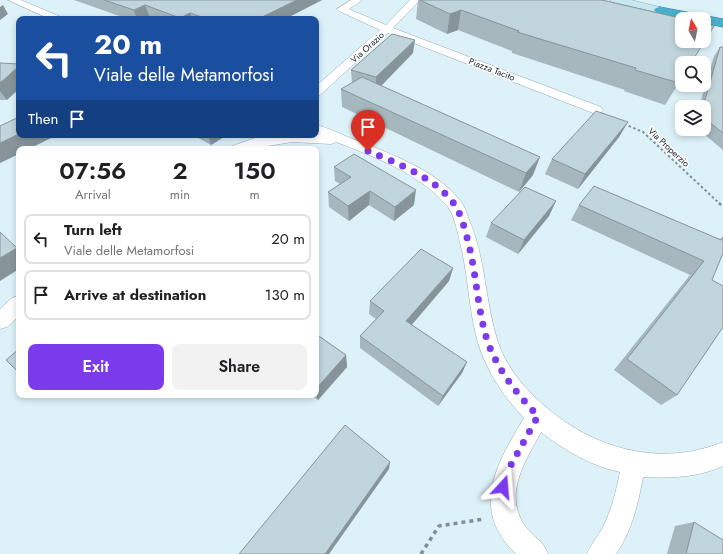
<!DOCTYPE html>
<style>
:root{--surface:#fff;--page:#f2f2f2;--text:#202124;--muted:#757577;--line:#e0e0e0;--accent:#7c3aed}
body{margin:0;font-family:Jost,sans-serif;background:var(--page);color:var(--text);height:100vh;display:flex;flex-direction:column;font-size:15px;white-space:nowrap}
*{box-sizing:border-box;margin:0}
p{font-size:13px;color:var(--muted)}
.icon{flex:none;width:22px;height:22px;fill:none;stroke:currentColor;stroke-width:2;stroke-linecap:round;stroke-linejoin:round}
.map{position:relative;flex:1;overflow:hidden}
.sheet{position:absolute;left:16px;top:146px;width:303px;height:252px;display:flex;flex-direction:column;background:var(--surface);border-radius:8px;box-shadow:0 2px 6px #0003}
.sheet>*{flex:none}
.hud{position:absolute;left:16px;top:16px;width:303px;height:122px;border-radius:8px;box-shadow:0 2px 6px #0003;background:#1a4fa0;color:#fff;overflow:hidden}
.needle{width:26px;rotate:351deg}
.tools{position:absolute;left:675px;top:12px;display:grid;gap:8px}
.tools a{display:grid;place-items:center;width:36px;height:36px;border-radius:8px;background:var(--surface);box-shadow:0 2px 6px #0003;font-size:20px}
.pin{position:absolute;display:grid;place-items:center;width:34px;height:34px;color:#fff;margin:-41px -17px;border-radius:50% 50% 50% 0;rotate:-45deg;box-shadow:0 0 4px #0007}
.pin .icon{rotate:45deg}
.me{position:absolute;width:44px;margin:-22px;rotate:19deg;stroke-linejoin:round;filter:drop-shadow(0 0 3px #0008)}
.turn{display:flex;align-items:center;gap:14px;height:84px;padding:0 12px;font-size:18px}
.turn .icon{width:52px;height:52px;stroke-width:2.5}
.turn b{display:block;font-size:28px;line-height:34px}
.then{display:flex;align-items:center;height:38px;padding:0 12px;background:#0003;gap:8px;font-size:15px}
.eta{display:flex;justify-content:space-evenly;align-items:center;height:68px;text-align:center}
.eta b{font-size:24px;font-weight:600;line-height:28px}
.primary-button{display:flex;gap:8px;margin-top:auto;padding:8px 12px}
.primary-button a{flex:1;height:46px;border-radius:8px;background:var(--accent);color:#fff;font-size:16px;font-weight:600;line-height:46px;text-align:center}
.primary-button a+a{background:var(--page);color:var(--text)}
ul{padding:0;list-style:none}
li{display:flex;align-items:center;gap:12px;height:50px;margin:0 8px 6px;padding:0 4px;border:2px solid var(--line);border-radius:8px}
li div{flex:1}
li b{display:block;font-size:15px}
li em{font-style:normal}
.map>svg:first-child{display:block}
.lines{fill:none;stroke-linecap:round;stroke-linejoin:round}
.street-casing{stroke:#99acb3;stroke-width:1}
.secondary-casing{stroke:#99acb3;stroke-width:1}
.highway-casing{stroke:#367c91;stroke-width:1}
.path-far2{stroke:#819095;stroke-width:2;stroke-dasharray:2.5 2.5;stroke-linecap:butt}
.path-far1{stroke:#819095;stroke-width:2.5;stroke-dasharray:3 3;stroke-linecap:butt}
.path{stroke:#819095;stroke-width:3.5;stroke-dasharray:4 4;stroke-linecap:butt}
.street{fill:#fff;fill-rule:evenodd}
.secondary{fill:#c8e7f0;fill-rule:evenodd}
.highway{fill:#47aecd;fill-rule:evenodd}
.wall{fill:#a6b7bd}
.shaded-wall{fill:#87959a}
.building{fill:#c1d5dc;stroke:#87959a}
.route{stroke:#7c3aed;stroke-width:7;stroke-dasharray:0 12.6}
.labels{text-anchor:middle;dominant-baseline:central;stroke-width:3;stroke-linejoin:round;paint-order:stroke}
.far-street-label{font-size:9px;fill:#171f21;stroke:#fff}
</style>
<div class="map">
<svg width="723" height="554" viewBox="0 0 723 554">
<rect width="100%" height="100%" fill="#dcf1f8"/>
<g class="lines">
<g class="street-casing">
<g id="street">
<polygon points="8,0 21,0 61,17 63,19 50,19"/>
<polygon points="351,0 362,0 349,9 386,25 410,0 420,0 393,28 601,107 603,110 601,113 593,113 388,33 320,95 316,96 316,86 380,30 339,11 337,9"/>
<path d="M316,125c12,3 23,8 34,13 36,14 88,32 111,64 5,6 6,13 9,20 16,38 15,81 28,120 7,22 23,42 39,57 50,48 120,70 186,43v24c-27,12 -51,12 -80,11 -5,27 -11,54 -27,77h-29c4,-10 11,-18 16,-27 9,-18 13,-36 17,-55 -29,-6 -56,-22 -79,-40 -16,30 -38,62 -16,94 8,11 18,14 23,28h-32c-47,-45 -19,-91 8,-136 -22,-23 -41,-52 -48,-83 -7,-28 -8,-57 -14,-84 -3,-12 -7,-35 -14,-44 -27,-33 -73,-50 -112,-65l-5,2 -39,-2 -42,7h-20l2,-3 32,-11 6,2 15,-2h35l-4,-1z"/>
<polygon points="19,296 19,316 7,327 0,329 0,309 12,298"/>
</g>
</g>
<g class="secondary-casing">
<polygon id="secondary" points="610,0 631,0 664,8 666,10 664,12 660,13 612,2"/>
</g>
<g class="highway-casing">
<polygon id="highway" points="660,7 723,19 723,27 704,23 704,19 687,19 656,12 654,10 656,8"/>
</g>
<polyline class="path-far2" points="624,124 643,132 720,204"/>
<polyline class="path-far1" points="719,203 723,207"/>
<polyline class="path" points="421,554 439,526 484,519"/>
<use href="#street" class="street"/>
<use href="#secondary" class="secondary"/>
<use href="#highway" class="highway"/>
</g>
<g class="wall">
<polygon points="74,0 322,0 285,19 153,19 150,18 147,19 128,19"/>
<polygon points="418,0 602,0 682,78 665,105 624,91 625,90 512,53 512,51 458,30 447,34 416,19"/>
<polygon points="720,47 723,47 723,150 698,129 704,129 704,107 699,107 714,56"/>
<polygon points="413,53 381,86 533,175 519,192 342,107 341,89 352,83 351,70"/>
<polygon points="0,63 7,100 0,100"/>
<polygon points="628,122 619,137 578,189 545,174 552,159"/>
<polygon points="193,135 227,135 211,145"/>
<polygon points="334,167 414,205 394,221 369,205 349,221 329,207 328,192 340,184 335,181"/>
<polygon points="556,201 549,216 518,254 486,237 491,223"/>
<polygon points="579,205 720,239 723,237 723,253 712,280 677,395 661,405 614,370 690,275 571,220"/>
<polygon points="453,268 449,281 411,325 467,362 462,373 438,406 360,348 360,336 376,319 369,314 370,301"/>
<polygon points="316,334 346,355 347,367 318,400 311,395 316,395"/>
<polygon points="694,522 723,554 667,554 675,526"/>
</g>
<g class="shaded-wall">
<polygon points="297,0 322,0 285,19 258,19"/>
<polygon points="3,5 8,14 0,20 0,7"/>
<polygon points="145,5 150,18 147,19 137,19 134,10"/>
<polygon points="461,10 458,30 447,34 450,14"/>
<polygon points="190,13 192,19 180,19 180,18"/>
<polygon points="415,40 413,53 376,91 376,77"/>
<polygon points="19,66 19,89 7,100 0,91 0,83"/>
<polygon points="628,122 619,137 578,189 585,174"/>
<polygon points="19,134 19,135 57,135 29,149 19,149 19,154 0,163 0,143"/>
<polygon points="208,135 227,135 211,145"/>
<polygon points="540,157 533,175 519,192 526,173"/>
<polygon points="416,190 414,205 394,221 395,207"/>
<polygon points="370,191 369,205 349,221 348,206"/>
<polygon points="556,201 549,216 518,254 524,240"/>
<polygon points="17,248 19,250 19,269 0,281 0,258"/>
<polygon points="453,268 449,281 404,334 406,321"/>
<polygon points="346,355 347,367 318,400 316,394 316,389"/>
<polygon points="467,362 462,373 438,406 443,396"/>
<polygon points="46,395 53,395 50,398"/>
<polygon points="390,462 389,469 329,554 325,554"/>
</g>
<g class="building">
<polygon points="104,0 297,0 258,19 207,19 190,13 180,18 145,5 134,10"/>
<polygon points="420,0 602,0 684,19 682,19 682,41 704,41 704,24 714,26 691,63 682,63 682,78 679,83 635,70 636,68 517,32 519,31 461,10 450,14"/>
<polygon points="392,34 415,40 376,77 351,70"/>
<polygon points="720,47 723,47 723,133 704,118 704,107 703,107"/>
<polygon points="0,63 19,64 19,66 0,83"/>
<polygon points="362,77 540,157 526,173 341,89"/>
<polygon points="596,111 628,122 585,174 552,159"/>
<polygon points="19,117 19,134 0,143 0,126"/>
<polygon points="354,154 416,190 395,207 370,191 348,206 328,192 351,177 334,167"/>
<polygon points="594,186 721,240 723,237 723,253 712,280 723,286 723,327 677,395 627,359 704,261 579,205"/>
<polygon points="525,187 556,201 524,240 491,223"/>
<polygon points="0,232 17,248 0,258"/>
<polygon points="421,249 453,268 406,321 467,362 443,396 360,336 384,311 370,301"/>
<polygon points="316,334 346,355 316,389"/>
<polygon points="19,349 19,373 6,360"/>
<polygon points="345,425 390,462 325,554 239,554"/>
<polygon points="694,522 723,540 723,554 686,554"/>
</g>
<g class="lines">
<path class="route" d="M368,151c30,13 67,26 87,54 7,10 13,36 16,49 5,25 7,50 13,75 8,34 30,62 54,87l-31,56 -4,15"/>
</g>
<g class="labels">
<g class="far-street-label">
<text transform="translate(367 47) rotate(-42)">Via Orazio</text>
<text transform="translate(492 69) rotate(21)">Piazza Tacito</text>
<text transform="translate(669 147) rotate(43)">Via Properzio</text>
</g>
</g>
</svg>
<div class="tools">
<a><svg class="needle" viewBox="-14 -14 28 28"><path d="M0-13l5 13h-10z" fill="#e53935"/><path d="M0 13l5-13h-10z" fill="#757577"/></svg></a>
<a><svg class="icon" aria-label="search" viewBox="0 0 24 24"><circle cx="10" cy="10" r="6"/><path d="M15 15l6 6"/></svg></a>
<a><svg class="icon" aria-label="layers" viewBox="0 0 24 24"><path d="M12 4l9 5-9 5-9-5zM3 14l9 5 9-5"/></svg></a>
</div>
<div class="pin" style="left:368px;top:151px;background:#d93025"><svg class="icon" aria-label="arrive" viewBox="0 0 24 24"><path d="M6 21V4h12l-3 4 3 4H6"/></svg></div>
<svg class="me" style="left:503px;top:487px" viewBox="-20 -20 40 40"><path d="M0-17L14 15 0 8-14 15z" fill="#7c3aed" stroke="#fff" stroke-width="4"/></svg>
<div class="hud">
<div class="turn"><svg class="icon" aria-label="left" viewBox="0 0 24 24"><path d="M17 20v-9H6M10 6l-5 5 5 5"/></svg><div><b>20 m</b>Viale delle Metamorfosi</div></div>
<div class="then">Then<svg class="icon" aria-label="arrive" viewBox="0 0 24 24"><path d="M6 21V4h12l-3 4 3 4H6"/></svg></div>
</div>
<section class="sheet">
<div class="eta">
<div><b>07:56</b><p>Arrival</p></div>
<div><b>2</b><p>min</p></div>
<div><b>150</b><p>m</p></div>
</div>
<ul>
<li><svg class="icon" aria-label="left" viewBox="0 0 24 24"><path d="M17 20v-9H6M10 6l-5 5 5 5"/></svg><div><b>Turn left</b><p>Viale delle Metamorfosi</p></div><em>20 m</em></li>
<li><svg class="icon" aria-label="arrive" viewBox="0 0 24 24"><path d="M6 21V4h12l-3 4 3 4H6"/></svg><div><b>Arrive at destination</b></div><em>130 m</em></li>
</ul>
<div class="primary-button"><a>Exit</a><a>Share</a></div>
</section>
</div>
